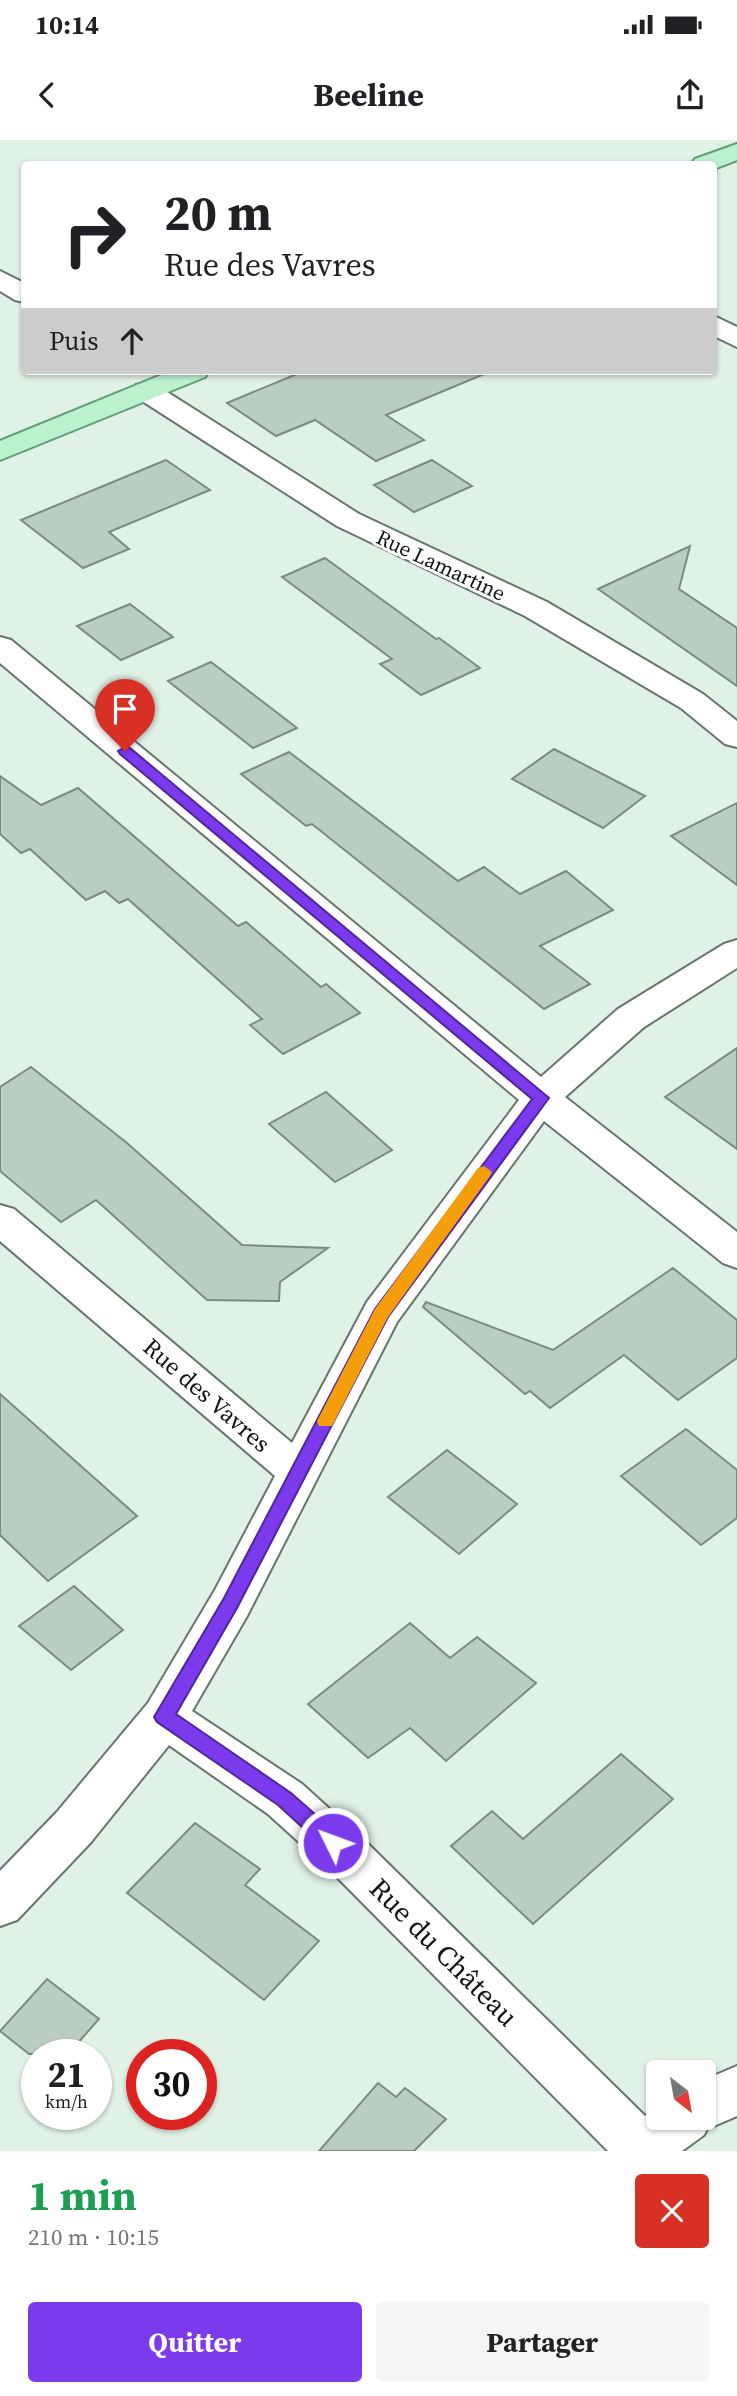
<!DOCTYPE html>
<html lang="fr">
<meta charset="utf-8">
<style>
:root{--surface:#fff;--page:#f6f6f6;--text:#202124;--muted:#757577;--accent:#7c3aed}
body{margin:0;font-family:"Source Serif 4",serif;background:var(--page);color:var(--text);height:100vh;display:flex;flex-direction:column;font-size:26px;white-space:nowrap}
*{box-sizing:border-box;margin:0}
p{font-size:23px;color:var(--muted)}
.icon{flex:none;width:38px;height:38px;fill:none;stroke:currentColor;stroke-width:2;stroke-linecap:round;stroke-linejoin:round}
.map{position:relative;height:2011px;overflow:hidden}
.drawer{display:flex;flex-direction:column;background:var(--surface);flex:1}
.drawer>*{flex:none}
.guide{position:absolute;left:21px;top:21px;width:696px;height:214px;border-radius:7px;box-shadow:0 2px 5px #0004;background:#fff;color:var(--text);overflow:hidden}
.needle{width:46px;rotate:149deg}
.tools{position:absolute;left:646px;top:1920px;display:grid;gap:14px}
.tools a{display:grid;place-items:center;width:70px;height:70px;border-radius:7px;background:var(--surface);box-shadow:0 2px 5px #0004;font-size:35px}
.speed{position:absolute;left:21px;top:1899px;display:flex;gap:14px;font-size:35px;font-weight:700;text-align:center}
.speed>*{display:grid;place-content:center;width:91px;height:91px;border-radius:50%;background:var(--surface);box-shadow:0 2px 5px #0004;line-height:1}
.speed small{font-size:18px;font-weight:400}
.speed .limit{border:10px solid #d22;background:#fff;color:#111}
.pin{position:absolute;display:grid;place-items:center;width:60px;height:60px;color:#fff;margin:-72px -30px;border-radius:50% 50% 50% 0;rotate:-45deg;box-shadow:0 0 7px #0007}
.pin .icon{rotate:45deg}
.me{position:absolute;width:77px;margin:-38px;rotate:312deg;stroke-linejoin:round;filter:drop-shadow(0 0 5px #0008)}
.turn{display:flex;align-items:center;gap:24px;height:147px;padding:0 28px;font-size:32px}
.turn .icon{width:91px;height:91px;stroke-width:2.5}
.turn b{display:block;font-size:49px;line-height:60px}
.then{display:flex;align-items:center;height:66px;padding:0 28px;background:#0003;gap:14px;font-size:26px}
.round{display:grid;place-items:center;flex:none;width:74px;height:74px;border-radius:7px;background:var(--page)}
.head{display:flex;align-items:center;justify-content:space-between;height:119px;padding:0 28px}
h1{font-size:42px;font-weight:700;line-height:52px;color:#1e9e55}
.action{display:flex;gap:14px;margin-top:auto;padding:14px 28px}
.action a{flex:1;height:80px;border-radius:7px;background:var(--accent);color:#fff;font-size:28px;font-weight:700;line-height:80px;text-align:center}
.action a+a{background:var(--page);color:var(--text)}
.status{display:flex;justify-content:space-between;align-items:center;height:49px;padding:0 35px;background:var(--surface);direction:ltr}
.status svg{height:19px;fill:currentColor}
header{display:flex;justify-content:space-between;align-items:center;height:91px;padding:0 28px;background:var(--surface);font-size:32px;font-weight:700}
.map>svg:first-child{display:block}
.building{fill:#bbccc0;stroke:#7c8b80;stroke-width:2}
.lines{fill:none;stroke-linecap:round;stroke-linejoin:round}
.minor-casing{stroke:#67766c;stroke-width:4}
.primary-casing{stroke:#619e76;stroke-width:4}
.minor{fill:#fff;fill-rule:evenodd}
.primary{fill:#bbf1ce;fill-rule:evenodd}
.route{fill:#7c3aed;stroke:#51269a;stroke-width:2}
.slow{fill:#f59e0b}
.labels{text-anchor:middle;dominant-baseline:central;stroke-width:6;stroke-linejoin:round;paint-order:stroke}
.far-street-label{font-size:21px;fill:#0f1511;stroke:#fff}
.street-label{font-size:24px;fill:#0f1511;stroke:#fff}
.near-street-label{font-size:28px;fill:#0f1511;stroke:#fff}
</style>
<div class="status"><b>10:14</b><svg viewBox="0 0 49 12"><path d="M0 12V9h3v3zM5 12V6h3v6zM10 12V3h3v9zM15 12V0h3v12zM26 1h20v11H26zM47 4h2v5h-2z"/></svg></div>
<header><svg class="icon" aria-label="back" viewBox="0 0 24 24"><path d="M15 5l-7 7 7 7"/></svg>Beeline<svg class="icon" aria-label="share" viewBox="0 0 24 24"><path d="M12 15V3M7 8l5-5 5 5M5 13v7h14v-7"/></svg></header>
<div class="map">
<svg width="737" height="2011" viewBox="0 0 737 2011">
<rect width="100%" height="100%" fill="#e0f1e5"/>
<g class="building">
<polygon points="304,231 489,231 489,232 386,275 424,300 376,321 315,280 276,296 227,263"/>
<polygon points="166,320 210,350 109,392 129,409 83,428 21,380"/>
<polygon points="432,320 472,346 414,372 374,345"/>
<polygon points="690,406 679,449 737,488 737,546 598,449"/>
<polygon points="325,418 436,499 439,498 480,528 421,555 380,524 392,519 282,437"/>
<polygon points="130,464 173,497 121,520 77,486"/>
<polygon points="211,522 297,588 253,608 168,541"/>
<polygon points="554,609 645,656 603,688 512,639"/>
<polygon points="289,612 458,741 484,727 520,754 566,731 613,770 540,806 590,844 544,869 312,684 306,686 241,634"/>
<polygon points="0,636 41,665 78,648 238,786 246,782 321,847 326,844 360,873 283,914 250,885 262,879 128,759 119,763 105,751 86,760 30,709 21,713 0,694"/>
<polygon points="737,663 737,745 671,696"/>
<polygon points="737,908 737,1009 665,957"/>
<polygon points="31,927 127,1003 242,1105 328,1108 280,1142 279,1161 207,1160 96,1060 61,1082 0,1031 0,947"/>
<polygon points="326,952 392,1010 335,1042 269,984"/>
<polygon points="673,1128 737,1180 737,1218 678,1260 624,1215 550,1268 530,1251 525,1254 423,1167 426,1162 553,1210"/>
<polygon points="0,1254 137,1376 48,1441 0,1395"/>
<polygon points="686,1289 737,1330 737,1378 701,1405 621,1336"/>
<polygon points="447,1310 517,1364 459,1414 388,1357"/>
<polygon points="74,1446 123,1490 71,1530 19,1486"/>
<polygon points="410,1483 450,1518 477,1497 536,1543 446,1621 410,1588 368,1618 308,1564"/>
<polygon points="621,1614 673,1659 533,1784 451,1706 492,1671 523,1699"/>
<polygon points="195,1683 260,1729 245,1745 319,1801 264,1860 127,1753"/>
<polygon points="47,1839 99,1879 68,1914 29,1914 0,1891"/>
<polygon points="378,1943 396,1957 405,1948 446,1979 414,2011 319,2011"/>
</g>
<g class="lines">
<g class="minor-casing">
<g id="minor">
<polygon points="0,131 24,143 24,162 15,160 0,151"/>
<polygon points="714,176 737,187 737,207 714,196"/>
<polygon points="146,243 156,245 359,374 547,462 703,554 737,581 737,607 725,604 681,568 525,476 337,386 136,257 132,251 136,245"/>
<polygon points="0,497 11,500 541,937 618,869 724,804 737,800 737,828 644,887 565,957 737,1092 737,1128 723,1123 544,981 397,1182 247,1476 192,1571 302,1644 366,1702 645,1976 658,1967 658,1978 704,1978 704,1940 737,1926 737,1976 707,1989 704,1995 682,2011 608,2011 332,1732 268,1674 169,1605 91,1702 17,1780 0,1786 0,1731 57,1672 148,1563 215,1450 275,1336 0,1101 0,1065 14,1069 292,1303 367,1162 519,960 0,523"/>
</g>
</g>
<g class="primary-casing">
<g id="primary">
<polygon points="737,4 737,20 714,29 714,24 691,24 695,19"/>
<polygon points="171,231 209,231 205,237 0,320 0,301"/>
</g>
</g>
<use href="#minor" class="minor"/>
<use href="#primary" class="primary"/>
</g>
<polygon class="route" points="125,607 130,608 549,958 388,1177 237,1468 176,1574 291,1653 340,1696 343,1703 340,1709 333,1711 326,1709 278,1665 157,1582 154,1577 224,1458 375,1169 532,959 120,614 118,611"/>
<polygon class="slow" points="484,1026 492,1032 490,1036 388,1177 332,1286 319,1286 317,1281 375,1169 478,1028"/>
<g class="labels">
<g class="far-street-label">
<text transform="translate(441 425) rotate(25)">Rue Lamartine</text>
</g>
<g class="street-label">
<text transform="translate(207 1255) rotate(41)">Rue des Vavres</text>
</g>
<g class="near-street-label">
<text transform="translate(444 1812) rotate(45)">Rue du Château</text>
</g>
</g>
</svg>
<div class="tools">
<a><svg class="needle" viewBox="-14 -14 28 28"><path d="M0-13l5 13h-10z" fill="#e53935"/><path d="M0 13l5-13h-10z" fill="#757577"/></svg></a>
</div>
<div class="speed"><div>21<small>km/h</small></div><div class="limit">30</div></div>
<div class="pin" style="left:125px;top:611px;background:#d93025"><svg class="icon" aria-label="arrive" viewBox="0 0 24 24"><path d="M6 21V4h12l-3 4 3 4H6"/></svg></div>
<svg class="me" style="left:333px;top:1703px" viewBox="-20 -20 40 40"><circle r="17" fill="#7c3aed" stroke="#fff" stroke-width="3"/><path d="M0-11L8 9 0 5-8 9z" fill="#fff"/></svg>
<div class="guide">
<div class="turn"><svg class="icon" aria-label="right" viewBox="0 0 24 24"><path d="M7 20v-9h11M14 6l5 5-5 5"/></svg><div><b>20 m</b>Rue des Vavres</div></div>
<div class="then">Puis<svg class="icon" aria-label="ahead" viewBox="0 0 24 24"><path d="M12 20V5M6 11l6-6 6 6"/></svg></div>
</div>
</div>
<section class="drawer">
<div class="head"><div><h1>1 min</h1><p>210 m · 10:15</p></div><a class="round" style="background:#d93025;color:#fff"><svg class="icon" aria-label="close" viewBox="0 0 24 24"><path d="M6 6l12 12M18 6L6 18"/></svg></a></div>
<div class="action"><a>Quitter</a><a>Partager</a></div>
</section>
